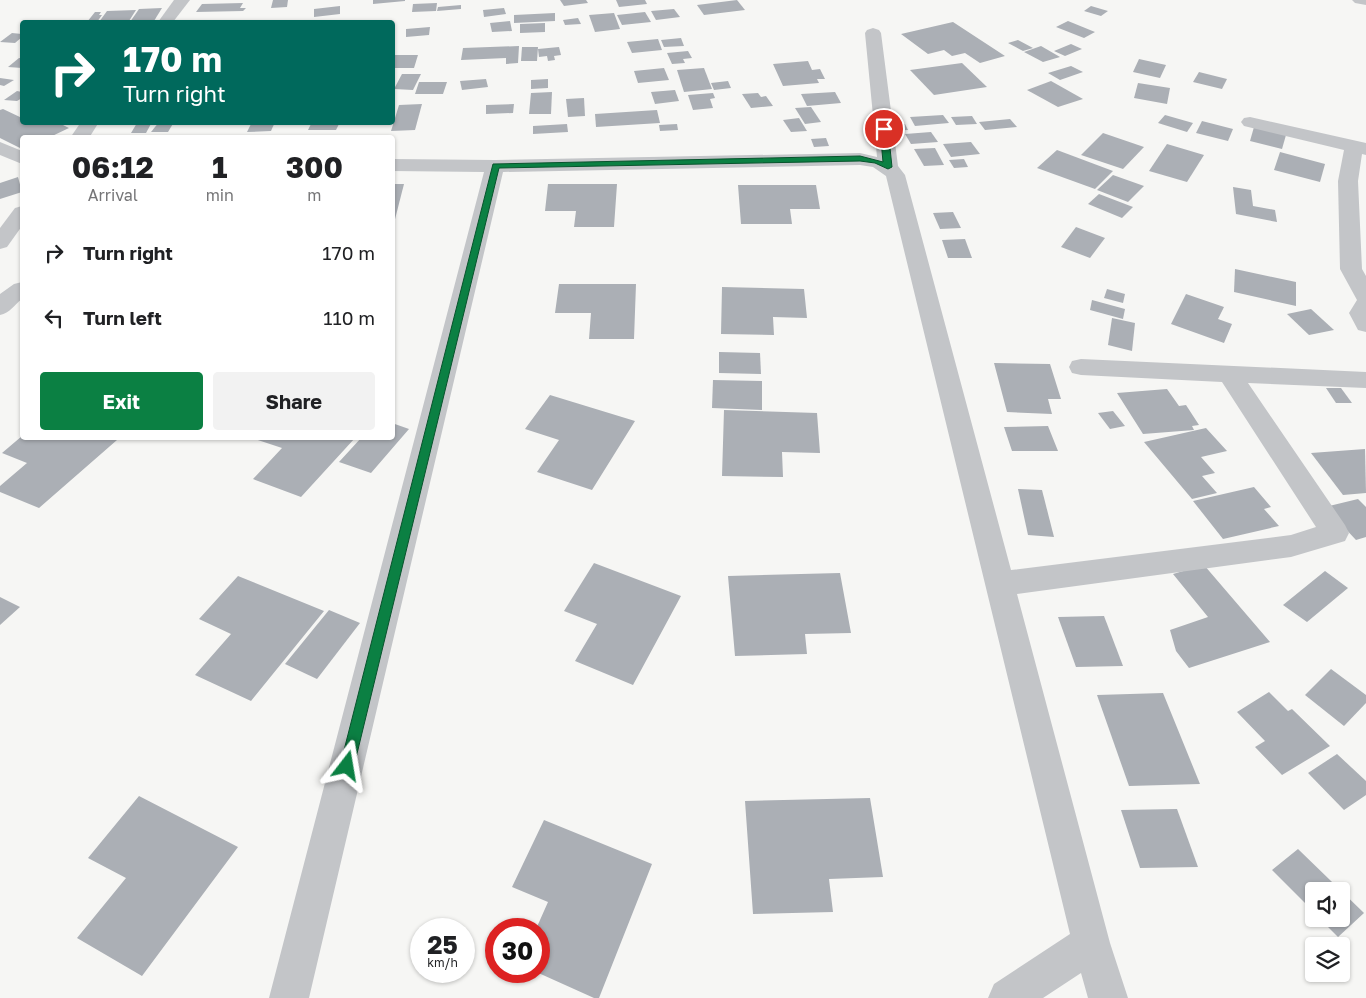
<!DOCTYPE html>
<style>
:root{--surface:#fff;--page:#f2f2f2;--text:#202124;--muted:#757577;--accent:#0b8043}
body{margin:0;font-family:"Golos Text",sans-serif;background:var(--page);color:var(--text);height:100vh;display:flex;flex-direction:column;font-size:19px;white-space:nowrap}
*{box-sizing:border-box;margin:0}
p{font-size:16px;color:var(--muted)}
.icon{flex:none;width:28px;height:28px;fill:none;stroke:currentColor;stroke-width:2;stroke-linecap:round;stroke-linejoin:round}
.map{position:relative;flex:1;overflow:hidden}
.panel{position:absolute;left:20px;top:135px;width:375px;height:305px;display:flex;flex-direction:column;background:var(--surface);border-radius:5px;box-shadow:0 1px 4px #0004}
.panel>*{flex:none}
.banner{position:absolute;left:20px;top:20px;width:375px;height:105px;border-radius:5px;box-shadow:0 1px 4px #0004;background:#00695c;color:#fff;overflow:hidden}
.buttons{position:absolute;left:1305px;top:882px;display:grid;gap:10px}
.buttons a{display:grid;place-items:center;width:45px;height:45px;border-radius:5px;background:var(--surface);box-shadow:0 1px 4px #0004;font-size:25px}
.speed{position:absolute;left:410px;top:918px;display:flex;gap:10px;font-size:25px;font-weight:700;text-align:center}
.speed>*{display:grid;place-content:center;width:65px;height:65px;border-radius:50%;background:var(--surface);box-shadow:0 1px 4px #0004;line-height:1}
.speed small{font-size:12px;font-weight:400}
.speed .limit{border:8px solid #d22;background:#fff;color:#111}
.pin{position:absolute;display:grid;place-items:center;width:42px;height:42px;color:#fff;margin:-21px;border:2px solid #fff;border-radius:50%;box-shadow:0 1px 5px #0007}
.me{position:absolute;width:55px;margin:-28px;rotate:14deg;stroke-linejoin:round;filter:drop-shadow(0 0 4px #0008)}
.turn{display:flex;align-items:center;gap:18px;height:105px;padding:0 20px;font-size:22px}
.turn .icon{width:65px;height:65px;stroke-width:2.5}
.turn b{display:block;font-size:35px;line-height:42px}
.eta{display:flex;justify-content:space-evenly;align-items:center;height:85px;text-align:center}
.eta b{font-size:30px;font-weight:700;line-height:35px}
.cta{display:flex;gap:10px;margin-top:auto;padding:10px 20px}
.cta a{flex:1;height:58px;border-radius:5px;background:var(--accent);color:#fff;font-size:20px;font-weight:700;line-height:58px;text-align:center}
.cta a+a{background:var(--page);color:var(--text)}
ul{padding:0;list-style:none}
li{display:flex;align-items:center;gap:15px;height:65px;padding:0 20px}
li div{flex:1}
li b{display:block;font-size:19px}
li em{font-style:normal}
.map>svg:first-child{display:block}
.building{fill:#abafb5}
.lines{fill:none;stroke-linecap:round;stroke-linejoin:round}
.street{fill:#c3c5c8;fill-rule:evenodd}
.route{fill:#0b8043;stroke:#07532c}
</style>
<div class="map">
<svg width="1366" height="998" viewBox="0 0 1366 998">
<rect width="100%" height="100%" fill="#f6f6f4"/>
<g class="building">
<polygon points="273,0 288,0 287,7 271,8"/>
<polygon points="373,0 405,0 405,1 373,4"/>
<polygon points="560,0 586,0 588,3 564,6"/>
<polygon points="616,0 645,0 647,4 619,7"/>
<polygon points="737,0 745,10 704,15 697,5"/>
<polygon points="243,3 240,8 246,8 243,11 196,12 202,4"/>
<polygon points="437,3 436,11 412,12 413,4"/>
<polygon points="461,5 461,9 437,11 438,7"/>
<polygon points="340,6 340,14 314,17 314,9"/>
<polygon points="1091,6 1108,11 1101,16 1084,11"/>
<polygon points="162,8 154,21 130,22 139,9"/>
<polygon points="504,8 506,14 484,17 483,10"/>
<polygon points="674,9 680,17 656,20 651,11"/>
<polygon points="136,10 129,21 99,22 107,11"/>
<polygon points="95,12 101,12 99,15 102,15 97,22 87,22"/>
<polygon points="645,12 651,22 622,25 617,15"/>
<polygon points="555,13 555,21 514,23 514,15"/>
<polygon points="614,13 620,29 595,32 589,15"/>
<polygon points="578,18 581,24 565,25 563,20"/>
<polygon points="510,21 512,31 492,32 490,23"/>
<polygon points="1068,21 1095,32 1084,38 1056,27"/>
<polygon points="953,22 1005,56 980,63 965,53 952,56 944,50 928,54 901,34"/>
<polygon points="545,23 545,32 520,33 520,24"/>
<polygon points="430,27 429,35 406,37 406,29"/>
<polygon points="12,33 22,34 22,37 15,43 0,42"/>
<polygon points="681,38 684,46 664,47 661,40"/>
<polygon points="658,39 662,50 632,53 627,42"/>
<polygon points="1018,40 1033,48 1023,51 1008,43"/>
<polygon points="1071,44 1082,49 1065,56 1054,51"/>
<polygon points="519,46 518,63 506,64 506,58 461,60 463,48"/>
<polygon points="1041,46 1060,57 1043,62 1024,52"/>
<polygon points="522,47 538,47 537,61 521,61"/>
<polygon points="559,47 561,55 554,56 555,60 548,61 547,56 539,57 538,49"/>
<polygon points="688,51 692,58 683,59 685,63 672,64 667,53"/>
<polygon points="395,55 418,55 414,68 392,68"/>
<polygon points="19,58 22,58 22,68 8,67"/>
<polygon points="1139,59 1166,65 1160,78 1133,72"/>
<polygon points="808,61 812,70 820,69 825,79 817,79 819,83 783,86 773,64"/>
<polygon points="962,63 987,87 934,95 910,70"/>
<polygon points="1071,66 1083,72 1060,80 1048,73"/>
<polygon points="664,68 669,80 638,83 634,71"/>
<polygon points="704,68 712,89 684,92 677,70"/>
<polygon points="1199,72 1227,79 1222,89 1193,82"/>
<polygon points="402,74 421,74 413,90 394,89"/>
<polygon points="0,78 14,80 4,86 0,85"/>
<polygon points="486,79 488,87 462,90 460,81"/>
<polygon points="548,79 548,88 531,89 531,80"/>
<polygon points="728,81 731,88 714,90 711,83"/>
<polygon points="1051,81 1083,99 1058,107 1027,90"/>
<polygon points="419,82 447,82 443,94 415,94"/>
<polygon points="1138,83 1170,88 1167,104 1134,98"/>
<polygon points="675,90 679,101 655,104 651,92"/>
<polygon points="17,91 22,92 22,98 17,101 4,100"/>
<polygon points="552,92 551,114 529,114 531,93"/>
<polygon points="835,92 841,103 807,106 801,94"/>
<polygon points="713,93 715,98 710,99 713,108 693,110 688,95"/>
<polygon points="758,93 761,97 766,96 773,106 751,108 742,94"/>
<polygon points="584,98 585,116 568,117 566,99"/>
<polygon points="422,104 415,130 391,131 399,105"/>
<polygon points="514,104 513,113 486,114 486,105"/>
<polygon points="811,107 821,122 805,124 795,108"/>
<polygon points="3,109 22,118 22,122 37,125 42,122 57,122 69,128 48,138 22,138 22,149 0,138 0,110"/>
<polygon points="657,110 660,123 596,127 595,114"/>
<polygon points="943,115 949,123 915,126 910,117"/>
<polygon points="1165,115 1193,123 1187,132 1158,123"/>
<polygon points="972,116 977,124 956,125 951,117"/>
<polygon points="799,118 807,131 791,132 783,120"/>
<polygon points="1010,119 1017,127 985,130 979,122"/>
<polygon points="1202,121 1233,129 1228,141 1196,133"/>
<polygon points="152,122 146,133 131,133 137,123"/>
<polygon points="159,122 174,122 168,132 151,132"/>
<polygon points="252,122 275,122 271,131 247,132"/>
<polygon points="312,122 340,122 336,130 308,130"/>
<polygon points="567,124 568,132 533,134 533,126"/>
<polygon points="677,124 678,130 660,131 659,125"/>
<polygon points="905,124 908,130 885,131 882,125"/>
<polygon points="1254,127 1286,135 1282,149 1250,141"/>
<polygon points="931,132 938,142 911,144 905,134"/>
<polygon points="1103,133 1144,147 1123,169 1081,155"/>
<polygon points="826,138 829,146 814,147 811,139"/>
<polygon points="971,142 980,154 951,157 943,144"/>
<polygon points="1167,144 1204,155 1187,182 1149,171"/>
<polygon points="935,148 944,165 924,166 914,149"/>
<polygon points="1057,150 1113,171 1095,189 1037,168"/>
<polygon points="1280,152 1325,164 1320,182 1274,170"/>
<polygon points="964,159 968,167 954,168 949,160"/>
<polygon points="1113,175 1144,186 1128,202 1097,190"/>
<polygon points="18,177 22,192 0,199 0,183"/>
<polygon points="392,184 404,184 393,227 392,227"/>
<polygon points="548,184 617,184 614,227 574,227 576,211 545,211"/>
<polygon points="738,185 816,185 820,209 790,209 792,224 741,224"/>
<polygon points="1233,187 1251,190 1253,206 1275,210 1277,222 1236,214"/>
<polygon points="1099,194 1133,207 1122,218 1088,204"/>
<polygon points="953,212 961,228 940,229 933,213"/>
<polygon points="1076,227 1105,238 1090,258 1061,247"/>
<polygon points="965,239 972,258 948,258 942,240"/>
<polygon points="1235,269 1296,282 1296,306 1234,292"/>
<polygon points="559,284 636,284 634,339 589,339 591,313 555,313"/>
<polygon points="722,287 804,289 807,318 773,317 774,335 721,334"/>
<polygon points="1107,289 1125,294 1123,303 1104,298"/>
<polygon points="1186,294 1224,307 1218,319 1232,324 1224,343 1171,324"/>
<polygon points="1092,300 1125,309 1123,319 1090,310"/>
<polygon points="1311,309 1334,330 1309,335 1287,314"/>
<polygon points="1112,318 1135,323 1132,351 1108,345"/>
<polygon points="719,352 760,353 761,374 719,373"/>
<polygon points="994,363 1050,364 1061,399 1048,399 1052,414 1007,412"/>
<polygon points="713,380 762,381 762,410 712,408"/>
<polygon points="1326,388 1341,388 1352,403 1336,403"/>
<polygon points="1167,389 1179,406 1186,405 1199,425 1192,426 1194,430 1143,434 1117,393"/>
<polygon points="550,395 635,421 592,490 537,472 559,440 525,429"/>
<polygon points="724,410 817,413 820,453 782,452 783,477 722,476"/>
<polygon points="1113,411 1125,426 1110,429 1098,413"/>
<polygon points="392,423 409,429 371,473 339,462 361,438 392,438"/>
<polygon points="1048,426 1058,451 1012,451 1004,427"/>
<polygon points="1206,428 1227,451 1201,457 1215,473 1202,476 1217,493 1192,499 1144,442"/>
<polygon points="22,436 111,438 117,440 39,508 0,492 0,486 27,463 2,453"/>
<polygon points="252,438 355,438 301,497 253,479 282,448"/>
<polygon points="1365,449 1366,493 1343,495 1311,453"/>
<polygon points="1254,487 1271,507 1264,509 1279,526 1223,539 1193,501"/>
<polygon points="1018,489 1042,490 1054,537 1028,535"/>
<polygon points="1358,499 1366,507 1366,537 1356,540 1325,507"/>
<polygon points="594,563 681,596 633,685 575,661 597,624 564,611"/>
<polygon points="1204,565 1270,642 1189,668 1176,651 1170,630 1208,617 1173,574"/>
<polygon points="1325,571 1348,588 1307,622 1283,605"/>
<polygon points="840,573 851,633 805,634 807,654 735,656 728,576"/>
<polygon points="238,576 324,611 251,701 195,675 231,634 199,619"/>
<polygon points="0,597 20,607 0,625"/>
<polygon points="329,610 360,623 317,679 285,664"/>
<polygon points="1104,616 1123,666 1076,667 1058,617"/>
<polygon points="1331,669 1366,695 1366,703 1344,726 1305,695"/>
<polygon points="1269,692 1288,711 1292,709 1330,746 1282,775 1255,747 1265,741 1237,712"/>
<polygon points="1163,693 1200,784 1129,786 1097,695"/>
<polygon points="1337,754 1366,781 1366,795 1344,810 1308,773"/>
<polygon points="139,796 238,847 142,976 77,938 126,878 88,858"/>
<polygon points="870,798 883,877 829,879 833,912 753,914 745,801"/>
<polygon points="1177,809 1198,867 1140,868 1121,810"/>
<polygon points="544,820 652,864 599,998 594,998 534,971 539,971 539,929 536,929 548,902 512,887"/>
<polygon points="1298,849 1364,913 1338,937 1320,919 1341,919 1341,891 1314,891 1314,912 1272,870"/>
</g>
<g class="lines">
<g class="street">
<polygon points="174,0 190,0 173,22 158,22"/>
<polygon points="1352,0 1366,0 1366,5 1355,3"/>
<polygon points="873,28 879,30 881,33 898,166 905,175 1011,570 1291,535 1316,527 1222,382 1081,375 1072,373 1069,367 1072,361 1081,359 1366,372 1366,388 1248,383 1345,525 1349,533 1345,541 1291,557 1017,594 1110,943 1128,998 1088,998 1081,973 1043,998 988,998 994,984 1070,934 886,176 873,167 860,165 503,172 309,998 269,998 484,172 392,171 392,159 495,160 860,153 877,157 865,33 867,30"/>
<polygon points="1250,117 1366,143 1366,155 1362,154 1358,181 1362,269 1366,276 1366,332 1358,330 1349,313 1357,300 1340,269 1338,181 1344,150 1244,126 1241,122 1244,118"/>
<polygon points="81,122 99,122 89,138 70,138"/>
<polygon points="0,142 22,151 22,164 0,155"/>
<polygon points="22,206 22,226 7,247 0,249 0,228 15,208"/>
<path d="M22,282v17c-8,6 -12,14 -22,16v-21l14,-10z"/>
</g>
</g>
<polygon class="route" points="884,126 888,129 892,167 888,169 875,163 860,161 499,168 354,766 352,770 347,772 342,770 340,766 493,164 860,156 883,162 880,129"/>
</svg>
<div class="buttons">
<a><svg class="icon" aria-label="sound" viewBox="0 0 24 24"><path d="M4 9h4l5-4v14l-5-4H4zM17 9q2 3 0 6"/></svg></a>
<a><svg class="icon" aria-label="layers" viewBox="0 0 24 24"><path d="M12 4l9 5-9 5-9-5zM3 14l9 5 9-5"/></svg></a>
</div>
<div class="speed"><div>25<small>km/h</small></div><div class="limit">30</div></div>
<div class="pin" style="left:884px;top:129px;background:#d93025"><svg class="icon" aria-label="arrive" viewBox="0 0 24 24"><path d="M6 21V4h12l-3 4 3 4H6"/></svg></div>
<svg class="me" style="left:347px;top:766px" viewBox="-20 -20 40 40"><path d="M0-17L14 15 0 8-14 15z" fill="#0b8043" stroke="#fff" stroke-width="4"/></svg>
<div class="banner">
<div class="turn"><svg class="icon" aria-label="right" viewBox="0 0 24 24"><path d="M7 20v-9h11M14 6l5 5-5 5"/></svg><div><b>170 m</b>Turn right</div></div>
</div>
<section class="panel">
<div class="eta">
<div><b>06:12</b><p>Arrival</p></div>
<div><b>1</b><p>min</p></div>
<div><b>300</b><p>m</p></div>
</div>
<ul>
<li><svg class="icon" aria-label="right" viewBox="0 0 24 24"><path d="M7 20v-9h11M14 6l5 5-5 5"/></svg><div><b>Turn right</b></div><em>170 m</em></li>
<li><svg class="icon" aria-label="left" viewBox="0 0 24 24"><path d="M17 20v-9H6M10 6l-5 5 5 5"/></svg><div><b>Turn left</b></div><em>110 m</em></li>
</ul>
<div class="cta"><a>Exit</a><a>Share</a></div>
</section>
</div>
